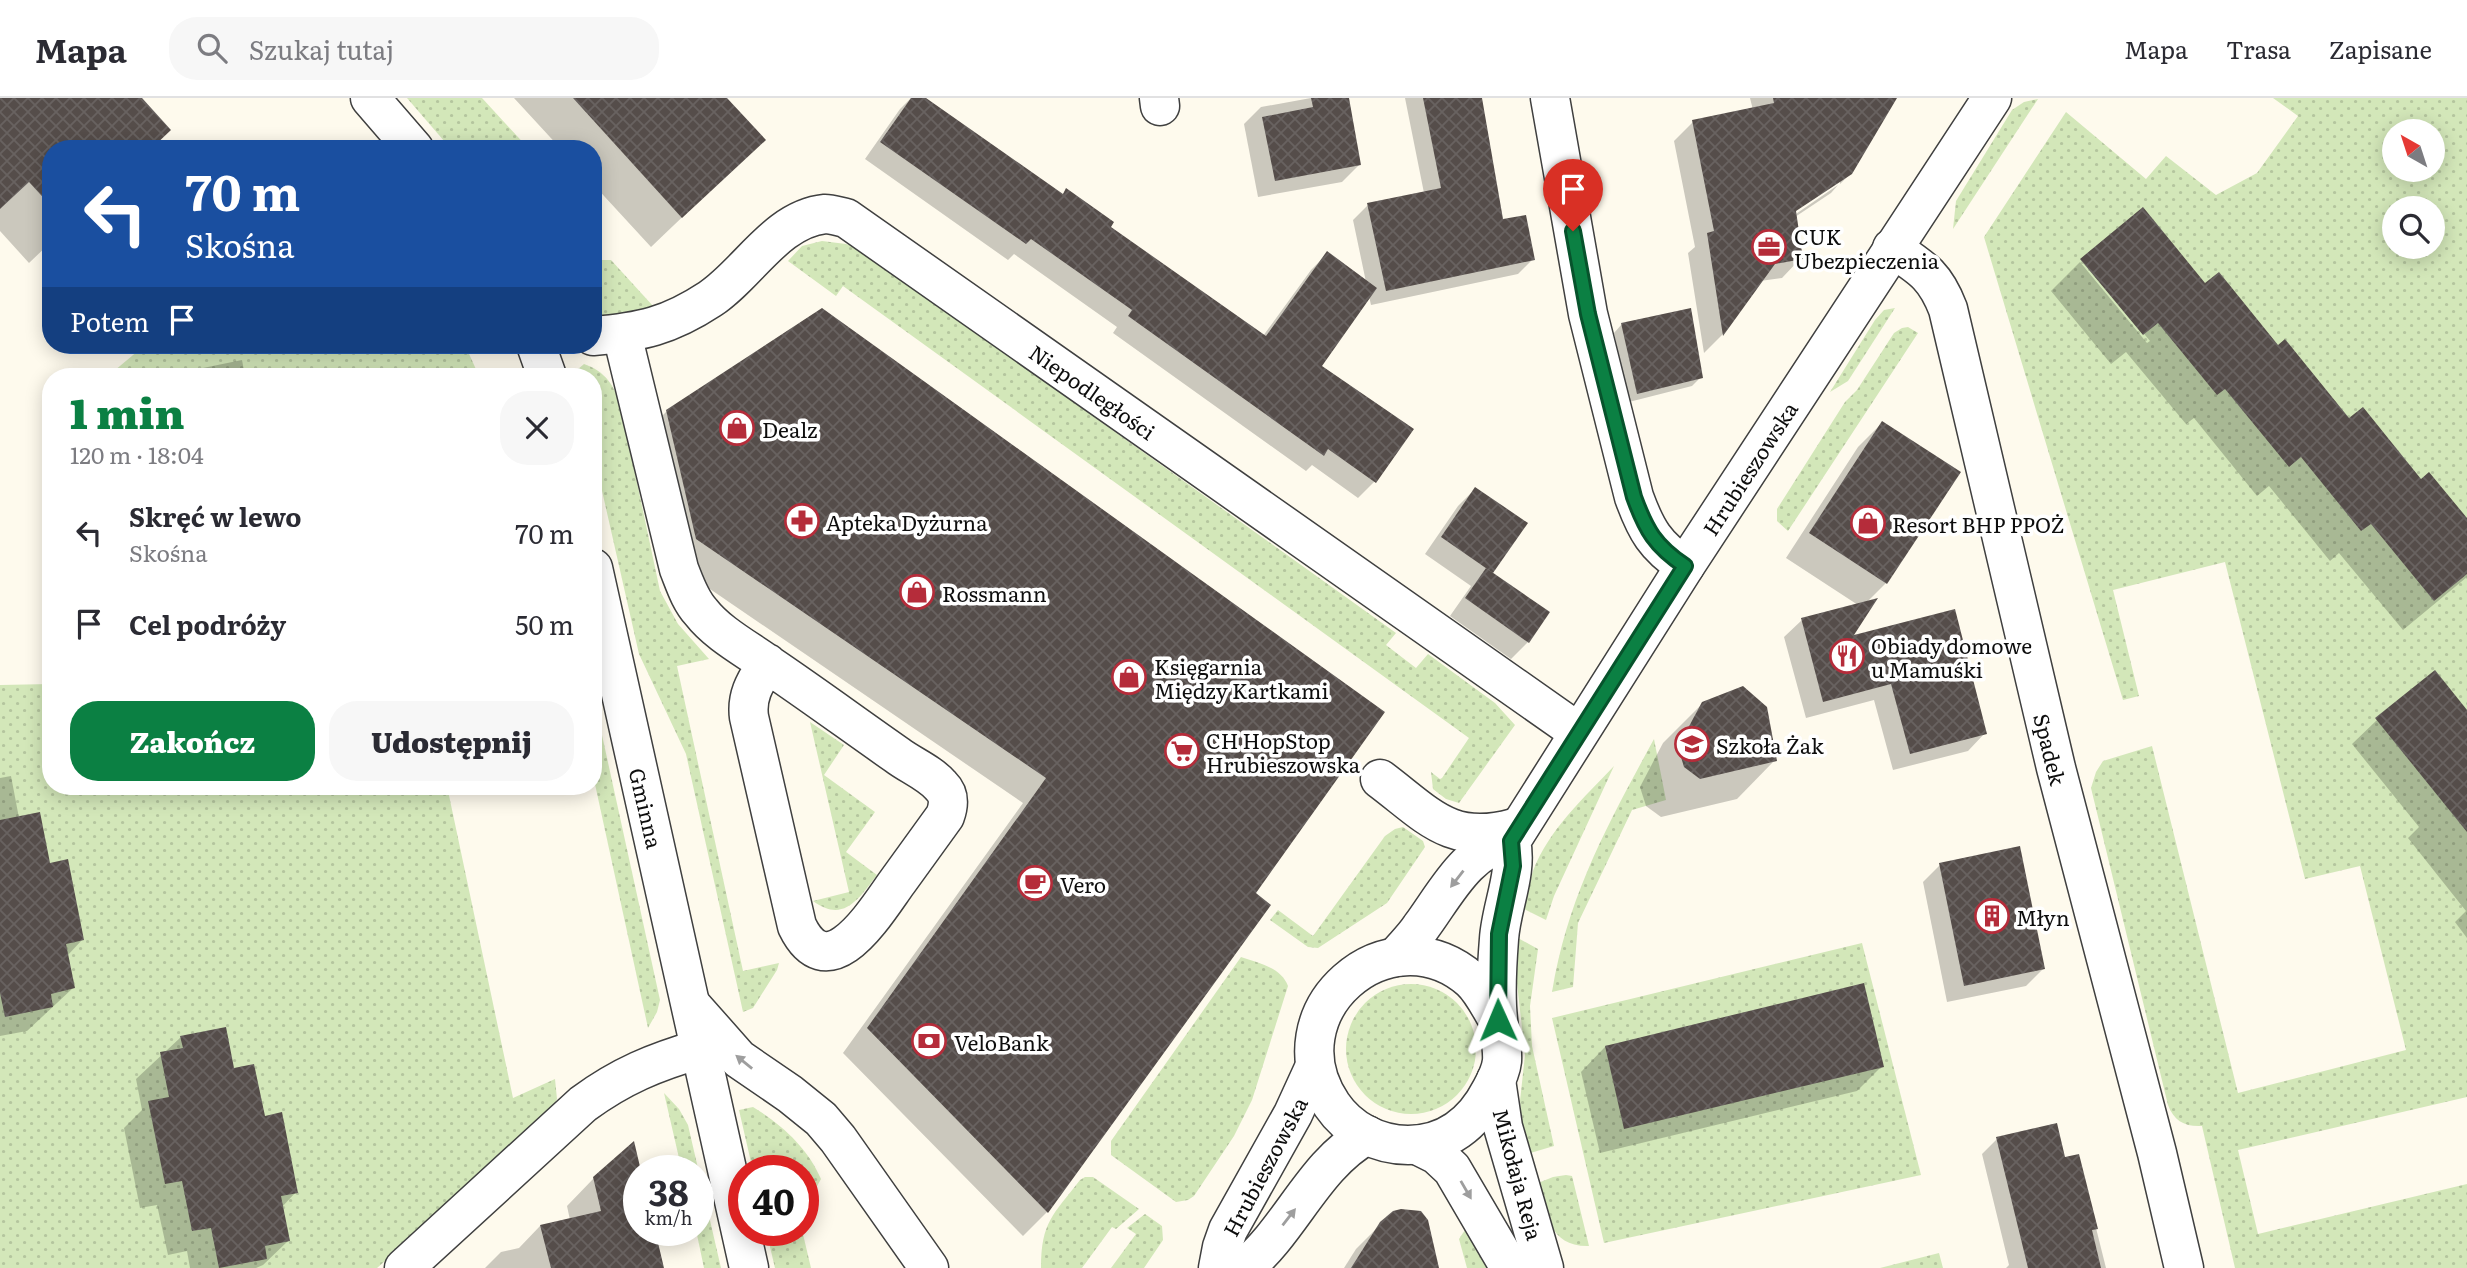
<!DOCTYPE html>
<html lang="pl">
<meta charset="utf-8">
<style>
:root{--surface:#fff;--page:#f7f7f7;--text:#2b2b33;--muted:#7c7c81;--line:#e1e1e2;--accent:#0b8043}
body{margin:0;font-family:Literata,serif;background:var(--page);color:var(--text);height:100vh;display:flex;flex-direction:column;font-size:26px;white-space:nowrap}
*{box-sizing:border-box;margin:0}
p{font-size:23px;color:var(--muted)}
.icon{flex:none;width:38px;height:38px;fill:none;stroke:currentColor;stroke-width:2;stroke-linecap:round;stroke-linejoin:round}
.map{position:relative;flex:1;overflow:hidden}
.drawer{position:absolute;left:42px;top:270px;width:560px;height:427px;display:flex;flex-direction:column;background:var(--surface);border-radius:28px;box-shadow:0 4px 18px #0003}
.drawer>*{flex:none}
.hud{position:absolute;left:42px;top:42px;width:560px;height:214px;border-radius:28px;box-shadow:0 4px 18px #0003;background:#1a4fa0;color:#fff;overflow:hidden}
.needle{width:46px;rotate:321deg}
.buttons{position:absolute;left:2382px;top:21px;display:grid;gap:14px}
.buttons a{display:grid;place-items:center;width:63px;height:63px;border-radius:50%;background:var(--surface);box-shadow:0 4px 18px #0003;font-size:35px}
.speed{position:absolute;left:623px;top:1057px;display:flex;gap:14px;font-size:35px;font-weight:700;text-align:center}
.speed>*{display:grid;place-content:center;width:91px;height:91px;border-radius:50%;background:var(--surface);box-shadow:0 4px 18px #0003;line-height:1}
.speed small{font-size:18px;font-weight:400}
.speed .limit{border:10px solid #d22;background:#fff;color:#111}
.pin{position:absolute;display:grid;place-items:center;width:60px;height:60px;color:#fff;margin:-72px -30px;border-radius:50% 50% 50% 0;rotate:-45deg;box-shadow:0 0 7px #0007}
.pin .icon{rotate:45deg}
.me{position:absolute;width:77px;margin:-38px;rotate:359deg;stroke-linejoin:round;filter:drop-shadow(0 0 5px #0008)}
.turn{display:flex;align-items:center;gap:24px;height:147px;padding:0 28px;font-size:32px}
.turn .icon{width:91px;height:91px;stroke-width:2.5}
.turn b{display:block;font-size:49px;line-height:60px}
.then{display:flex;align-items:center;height:66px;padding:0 28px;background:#0003;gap:14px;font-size:26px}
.round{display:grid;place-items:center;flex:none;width:74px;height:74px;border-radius:28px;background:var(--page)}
.head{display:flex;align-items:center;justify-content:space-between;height:119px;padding:0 28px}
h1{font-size:42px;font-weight:800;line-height:52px;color:var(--accent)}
.action{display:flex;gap:14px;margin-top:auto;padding:14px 28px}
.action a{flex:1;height:80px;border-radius:28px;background:var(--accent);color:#fff;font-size:28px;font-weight:800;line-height:80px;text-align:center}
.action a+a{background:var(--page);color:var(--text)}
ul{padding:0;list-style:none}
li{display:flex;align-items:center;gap:21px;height:91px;padding:0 28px}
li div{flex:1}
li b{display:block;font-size:26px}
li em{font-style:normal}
header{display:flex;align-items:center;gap:42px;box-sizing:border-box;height:98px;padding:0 35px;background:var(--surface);border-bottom:2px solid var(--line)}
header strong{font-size:33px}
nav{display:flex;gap:38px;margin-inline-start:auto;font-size:24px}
.search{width:490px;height:63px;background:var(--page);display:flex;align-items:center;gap:18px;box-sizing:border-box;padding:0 24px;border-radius:28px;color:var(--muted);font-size:26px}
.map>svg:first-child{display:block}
.grass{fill:url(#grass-dots);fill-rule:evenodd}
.shadow{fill:#0003}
.building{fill:url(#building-cross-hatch)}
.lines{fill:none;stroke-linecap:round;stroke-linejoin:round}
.minor-casing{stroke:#404040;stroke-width:41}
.minor{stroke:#fff;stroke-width:38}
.oneway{fill:#9e9e9e}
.route-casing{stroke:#07532c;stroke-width:18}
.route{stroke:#0b8043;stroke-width:12}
.labels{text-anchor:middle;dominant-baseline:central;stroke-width:7;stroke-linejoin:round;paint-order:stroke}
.poi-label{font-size:21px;fill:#0d0d0d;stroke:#fff;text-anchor:start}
.street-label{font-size:21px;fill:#0d0d0d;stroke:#fff}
</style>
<header>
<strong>Mapa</strong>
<div class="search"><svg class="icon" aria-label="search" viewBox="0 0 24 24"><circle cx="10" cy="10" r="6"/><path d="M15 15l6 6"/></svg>Szukaj tutaj</div>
<nav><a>Mapa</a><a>Trasa</a><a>Zapisane</a></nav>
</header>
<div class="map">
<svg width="2467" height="1170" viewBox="0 0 2467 1170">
<defs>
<pattern id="grass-dots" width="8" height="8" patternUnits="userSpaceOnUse" patternTransform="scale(1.75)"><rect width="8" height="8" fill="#d3e7b9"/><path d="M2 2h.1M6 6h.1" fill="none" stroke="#b4c59e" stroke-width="1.8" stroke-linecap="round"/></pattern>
<pattern id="building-cross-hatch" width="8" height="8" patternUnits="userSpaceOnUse" patternTransform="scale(1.75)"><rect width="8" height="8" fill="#554d4a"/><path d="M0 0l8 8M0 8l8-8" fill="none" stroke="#686260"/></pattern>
</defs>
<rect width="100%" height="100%" fill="#fefaed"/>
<g class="grass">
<polygon points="407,0 482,0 529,51 451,51"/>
<path d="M2273,0h194v999l-229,53 20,84 209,-50v84h-232l-33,-142c-17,1 -28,-5 -34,-21l-77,-317 5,-16 7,-11 49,-15 86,347 168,-43 -46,-184 -55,13 -80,-317 -112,28 26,106 -16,4 -139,-463 82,-125 80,67 20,-23 50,39 41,-22 41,-57zM2394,33h38v39h-38zM2394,110h38v39h-38z"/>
<polygon points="2038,1 1953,131 1956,103 2012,12 2024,4"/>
<polygon points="822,143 846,146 858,150 1396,535 1386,547 1416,570 1428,556 1495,605 1515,627 1459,705 1446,701 1433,691 1431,674 1440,681 1442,680 1469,640 843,188 836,198 788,163 802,148"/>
<path d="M593,162h18l42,46c-19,8 -39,15 -60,9z"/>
<polygon points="1895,210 1848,283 1830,294 1875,222 1884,212"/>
<polygon points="1908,229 1918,235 1788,433 1777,423 1777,411 1845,304 1857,292 1894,235 1902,230"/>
<polygon points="145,247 465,247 479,278 108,278"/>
<path d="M584,266c21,7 31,22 37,43l39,184 18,33 31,35 -32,7 66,305 36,-8 -2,7 -24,38 -10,4 -57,-258 -47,-100 -46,-203v-75h-16v-6z"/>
<polygon points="51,586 51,688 447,688 513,1000 555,981 557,1001 545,1023 377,1170 0,1170 0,587"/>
<polygon points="593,596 660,902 657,914 648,930 593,677"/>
<path d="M810,624l34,23 -20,30 51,37 -29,40 31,23c-18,23 -33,49 -64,26l36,-9z"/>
<path d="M1654,641l12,61 -34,10 -54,113 -5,64 -21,5c16,-97 56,-168 102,-253z"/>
<path d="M1614,668l-60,130 -8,24 -22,-11c3,-12 5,-26 9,-38 16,-42 51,-73 81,-105z"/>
<polygon points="1403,729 1423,743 1425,749 1387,805 1318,850 1308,849 1270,822 1278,812 1313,838 1385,738 1395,731"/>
<polygon points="1518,840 1538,851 1530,908 1532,948 1554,1048 1527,1056 1523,1041 1520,1003 1525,957 1516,876"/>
<polygon points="1862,845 1921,1077 1604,1145 1552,920"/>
<path d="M1241,859c17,6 40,10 47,29l-36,114 -18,36 -40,60 -6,4 -12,2 -65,-47v-14z"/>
<circle cx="1411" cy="951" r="65"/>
<polygon points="664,995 679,1011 688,1027 721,1170 704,1170 696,1132 698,1132 698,1073 682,1073"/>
<path d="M753,1009c28,17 55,41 68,72l-5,9 -13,8v-25h-50l-14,-61z"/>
<path d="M1566,1077l6,1 17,70c-40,1 -42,-32 -51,-63l15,-6z"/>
<path d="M1085,1079h8l46,32 -23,20 -4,-2 -30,41h-41c0,-46 12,-53 39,-88z"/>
<polygon points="1145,1116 1162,1128 1163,1142 1144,1170 1111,1170 1136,1136 1127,1130"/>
<polygon points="1467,1129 1490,1170 1467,1170 1459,1141"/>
<polygon points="766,1132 802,1132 811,1170 775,1170"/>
<polygon points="1939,1155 1943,1170 1880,1170"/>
</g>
<g class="shadow">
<polygon points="0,0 139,0 51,51 51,144 29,165 0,133"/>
<polygon points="514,0 725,0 763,42 651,149 593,86 593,51 561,51"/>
<polygon points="911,0 923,0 1062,97 1066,92 1108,130 1263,238 1311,172 1327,156 1366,184 1353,122 1368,107 1424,95 1405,0 1480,0 1502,124 1533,161 1518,176 1371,207 1369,198 1320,268 1375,383 1358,400 1312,367 1306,373 1113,235 1117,229 1014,156 1008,162 865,61 900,11"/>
<polygon points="1311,0 1347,0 1359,67 1342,84 1258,99 1244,26 1261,9"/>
<polygon points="1750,0 1894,0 1851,75 1840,86 1840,82 1788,117 1790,120 1838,87 1831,95 1795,119 1801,160 1782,180 1760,183 1722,237 1704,255 1688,155 1695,149 1674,43 1693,24 1753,12"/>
<polygon points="2143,112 2205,188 2278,249 2349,322 2467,423 2467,479 2403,532 2339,455 2330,463 2269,388 2257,398 2194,320 2186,326 2126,254 2111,266 2051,193 2080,164 2147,245 2150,243 2084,163 2081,163"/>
<polygon points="1622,226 1701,279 1692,288 1629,304 1614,235"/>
<polygon points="242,262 245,278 191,278 198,271"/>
<polygon points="667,313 1269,808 1047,1114 1023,1138 843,955 1023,705 672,465 642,338"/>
<polygon points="1882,325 1886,485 1866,505 1850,540 1985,635 1968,653 1893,672 1874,602 1806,620 1784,539 1802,522 1858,507 1786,460 1858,349"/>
<polygon points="1475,391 1492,473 1528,544 1511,561 1450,518 1471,488 1425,456 1458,408"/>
<polygon points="1703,605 1775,662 1737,701 1661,719 1646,708 1640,689 1663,645"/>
<polygon points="2467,614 2467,840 2455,824 2466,813 2408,740 2419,729 2352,646 2377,622"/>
<polygon points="11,678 19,720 49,767 82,842 67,858 73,890 27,933 0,938 0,680"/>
<polygon points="1940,767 2043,871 2026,888 1947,904 1923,784"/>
<polygon points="181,939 233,972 264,1020 296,1094 281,1110 288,1143 263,1167 256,1170 190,1170 187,1153 168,1157 157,1107 140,1110 124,1030 142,1012 136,981"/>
<polygon points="1605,949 1882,968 1857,993 1600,1055 1581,974"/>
<polygon points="1997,1041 2064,1061 2078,1058 2106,1170 2006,1170 2009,1167 1982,1056"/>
<polygon points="639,1073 639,1132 662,1170 485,1170 501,1154 519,1150 540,1128 570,1122 567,1108 594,1080"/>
<polygon points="1382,1125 1437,1170 1344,1170 1356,1151"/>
</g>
<g class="building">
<polygon points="0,0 142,0 171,32 151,51 51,51 51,108 29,84 0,111"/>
<polygon points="573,0 727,0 766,42 682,120"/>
<polygon points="911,0 926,0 1063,96 1066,90 1114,124 1111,129 1266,238 1327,153 1377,190 1322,268 1414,331 1376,385 1328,351 1324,358 1128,218 1132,212 1031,141 1026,146 880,44"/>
<polygon points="1311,0 1349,0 1361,67 1275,83 1262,19 1313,9"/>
<polygon points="1423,0 1482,0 1503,121 1526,117 1535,162 1386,193 1367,105 1441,90"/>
<polygon points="1773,0 1897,0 1852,76 1796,113 1803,161 1775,166 1723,238 1707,135 1714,133 1692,22 1774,5"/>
<polygon points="2143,109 2205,185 2219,174 2278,247 2285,241 2349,320 2363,309 2421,381 2429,374 2467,420 2467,476 2434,503 2371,426 2361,433 2301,359 2289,369 2225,291 2217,297 2158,225 2143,237 2080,161"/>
<polygon points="822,210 1385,614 1256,795 1271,807 1048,1115 867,930 1046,680 696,441 666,312"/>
<polygon points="1691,210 1703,280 1637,296 1621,225"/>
<polygon points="1882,323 1961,374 1887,486 1809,435"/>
<polygon points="1475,389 1528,425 1493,475 1441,439"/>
<polygon points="1486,470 1550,514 1529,545 1465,500"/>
<polygon points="1878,500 1854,537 1955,511 1987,636 1910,656 1891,586 1823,604 1801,520"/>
<polygon points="2435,572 2467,612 2467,734 2375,620"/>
<polygon points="1743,588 1767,609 1777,663 1700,681 1684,669 1678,649 1702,604"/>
<polygon points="40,714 50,765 68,761 84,842 66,846 75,890 51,896 53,909 5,919 0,895 0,722"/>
<polygon points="2020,748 2045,871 1964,888 1939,765"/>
<polygon points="1864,885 1884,969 1624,1031 1605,948"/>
<polygon points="226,929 234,970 254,966 265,1018 282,1014 298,1095 281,1098 290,1143 265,1148 267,1161 219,1170 211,1130 192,1133 182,1083 165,1086 148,1003 169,999 160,954 183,950 180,938"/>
<polygon points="2057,1025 2065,1059 2079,1056 2098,1131 2092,1132 2101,1170 2028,1170 1996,1039"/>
<polygon points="634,1043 641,1073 639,1073 639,1132 655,1132 664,1170 551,1170 540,1127 601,1113 593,1079"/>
<polygon points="1401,1111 1421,1113 1428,1122 1439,1170 1351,1170 1380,1124 1393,1113"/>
</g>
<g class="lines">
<g class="minor-casing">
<g id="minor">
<polyline points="370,0 414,51"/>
<polyline points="1159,0 1160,8"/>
<path d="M1550,0l38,216 46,183c12,33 21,49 51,69"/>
<path d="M1892,150c30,20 43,27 56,61l108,459 101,385 27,115"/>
<path d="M622,236l57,235c6,15 11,31 22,43 17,22 46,37 68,53 43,29 85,60 128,90 13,10 33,18 44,31 9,9 8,19 4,30 -16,22 -31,43 -47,65 -22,30 -69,111 -101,45l-48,-209c-3,-22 7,-36 18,-54"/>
<path d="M593,238c48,-4 76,-10 117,-37 38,-25 66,-80 115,-85 7,0 15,3 21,4l732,514"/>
<polyline points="536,247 547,278"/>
<polyline points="593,470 749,1170"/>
<path d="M1380,681c48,36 70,67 134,49"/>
<path d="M1396,859c8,-10 18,-19 25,-30 24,-32 46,-79 90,-86"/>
<polyline points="693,909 739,961 790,996 821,1021 838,1041 929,1170"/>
<path d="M1498,922c-8,-13 -16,-30 -27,-40 -83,-72 -202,33 -139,125 17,25 46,40 76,40 39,0 66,-22 83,-55 5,-9 10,-19 11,-29 1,-14 -3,-29 -4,-42 -3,-26 -1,-54 1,-80 2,-32 19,-66 12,-98l174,-275 307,-468"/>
<polyline points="1496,982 1503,1029 1544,1170"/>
<polyline points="1417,1047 1437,1057 1452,1071 1510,1170"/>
<path d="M404,1170l179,-164c38,-28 72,-42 117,-55"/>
<polyline points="1218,1170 1222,1149 1228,1132 1293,1016 1315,968"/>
<path d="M1244,1170c47,-38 69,-103 123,-133"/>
</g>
</g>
<use href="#minor" class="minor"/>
</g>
<defs><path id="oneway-solid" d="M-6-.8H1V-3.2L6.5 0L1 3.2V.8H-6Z" transform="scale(1.75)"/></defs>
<g class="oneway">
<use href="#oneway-solid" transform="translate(1457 781) rotate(128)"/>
<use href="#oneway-solid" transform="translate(744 964) rotate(-141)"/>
<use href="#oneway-solid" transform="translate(1466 1092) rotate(60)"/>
<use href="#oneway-solid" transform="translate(1289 1119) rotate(-52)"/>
</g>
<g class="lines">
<g class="route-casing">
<path id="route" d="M1498,922l1,-86 14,-68 -2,-25 174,-275c-30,-20 -39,-36 -51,-69l-46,-183 -15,-83"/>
</g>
<use href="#route" class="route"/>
</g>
<defs>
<g id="office-ring" transform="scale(1.75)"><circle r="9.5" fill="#fff" stroke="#b52c3a" stroke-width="1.5"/><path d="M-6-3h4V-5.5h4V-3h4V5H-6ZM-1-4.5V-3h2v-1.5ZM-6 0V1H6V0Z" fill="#b52c3a"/></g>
<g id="shop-ring" transform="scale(1.75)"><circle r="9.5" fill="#fff" stroke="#b52c3a" stroke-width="1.5"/><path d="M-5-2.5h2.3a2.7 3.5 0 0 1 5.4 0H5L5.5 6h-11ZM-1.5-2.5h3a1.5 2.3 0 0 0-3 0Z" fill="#b52c3a"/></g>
<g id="pharmacy-ring" transform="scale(1.75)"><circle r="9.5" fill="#fff" stroke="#b52c3a" stroke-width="1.5"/><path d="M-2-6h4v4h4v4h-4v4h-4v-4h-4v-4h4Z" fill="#b52c3a"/></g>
<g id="restaurant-ring" transform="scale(1.75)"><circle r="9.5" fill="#fff" stroke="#b52c3a" stroke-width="1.5"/><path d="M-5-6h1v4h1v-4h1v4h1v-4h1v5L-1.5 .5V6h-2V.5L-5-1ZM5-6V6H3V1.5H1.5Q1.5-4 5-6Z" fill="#b52c3a"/></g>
<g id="school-ring" transform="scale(1.75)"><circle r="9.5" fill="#fff" stroke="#b52c3a" stroke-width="1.5"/><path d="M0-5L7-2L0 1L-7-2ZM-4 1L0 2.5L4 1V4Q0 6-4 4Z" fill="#b52c3a"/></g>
<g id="supermarket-ring" transform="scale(1.75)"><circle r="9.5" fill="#fff" stroke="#b52c3a" stroke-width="1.5"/><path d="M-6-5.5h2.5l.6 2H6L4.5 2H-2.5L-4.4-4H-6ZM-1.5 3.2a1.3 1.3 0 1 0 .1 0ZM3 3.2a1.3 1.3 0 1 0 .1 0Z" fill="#b52c3a"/></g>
<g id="cafe-ring" transform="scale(1.75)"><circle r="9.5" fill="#fff" stroke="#b52c3a" stroke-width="1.5"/><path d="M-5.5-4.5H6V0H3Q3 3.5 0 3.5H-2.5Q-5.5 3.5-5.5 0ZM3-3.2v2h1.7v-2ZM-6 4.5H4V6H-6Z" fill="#b52c3a"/></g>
<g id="building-ring" transform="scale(1.75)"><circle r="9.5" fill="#fff" stroke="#b52c3a" stroke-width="1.5"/><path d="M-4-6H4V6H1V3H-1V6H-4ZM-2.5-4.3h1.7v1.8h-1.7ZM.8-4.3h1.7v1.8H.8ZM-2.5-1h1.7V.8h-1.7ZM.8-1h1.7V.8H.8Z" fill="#b52c3a"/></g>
<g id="bank-ring" transform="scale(1.75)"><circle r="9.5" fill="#fff" stroke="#b52c3a" stroke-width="1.5"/><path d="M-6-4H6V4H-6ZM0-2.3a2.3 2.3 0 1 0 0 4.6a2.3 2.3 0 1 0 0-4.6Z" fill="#b52c3a"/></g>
</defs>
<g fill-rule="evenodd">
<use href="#office-ring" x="1769" y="149"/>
<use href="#shop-ring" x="737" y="330"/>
<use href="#pharmacy-ring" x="802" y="423"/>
<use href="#shop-ring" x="1868" y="425"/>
<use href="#shop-ring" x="917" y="494"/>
<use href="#restaurant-ring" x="1847" y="558"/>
<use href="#shop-ring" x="1129" y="579"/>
<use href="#school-ring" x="1692" y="646"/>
<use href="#supermarket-ring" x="1182" y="653"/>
<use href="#cafe-ring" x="1035" y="785"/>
<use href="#building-ring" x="1992" y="818"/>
<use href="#bank-ring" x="929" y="943"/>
</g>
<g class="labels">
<g class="poi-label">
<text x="1794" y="137">CUK<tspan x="1794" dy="24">Ubezpieczenia</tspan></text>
<text x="762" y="330">Dealz</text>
<text x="826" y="423">Apteka Dyżurna</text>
<text x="1892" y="425">Resort BHP PPOŻ</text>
<text x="942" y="494">Rossmann</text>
<text x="1871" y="546">Obiady domowe<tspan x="1871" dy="24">u Mamuśki</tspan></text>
<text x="1154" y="567">Księgarnia<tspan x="1154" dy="24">Między Kartkami</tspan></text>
<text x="1206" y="641">CH HopStop<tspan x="1206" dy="24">Hrubieszowska</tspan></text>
<text x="1716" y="646">Szkoła Żak</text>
<text x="1060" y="785">Vero</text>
<text x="2016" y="818">Młyn</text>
<text x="954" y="943">VeloBank</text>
</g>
<g class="street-label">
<text transform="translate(1093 293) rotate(35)">Niepodległości</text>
<text transform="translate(1749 370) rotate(-57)">Hrubieszowska</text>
<text transform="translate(2051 651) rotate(76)">Spadek</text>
<text transform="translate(647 710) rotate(77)">Gminna</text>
<text transform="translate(1264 1068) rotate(-62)">Hrubieszowska</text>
<text transform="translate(1519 1076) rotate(75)">Mikołaja Reja</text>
</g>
</g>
</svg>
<div class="buttons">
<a><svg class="needle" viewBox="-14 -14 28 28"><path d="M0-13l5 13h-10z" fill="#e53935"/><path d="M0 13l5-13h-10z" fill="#7c7c81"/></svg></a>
<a><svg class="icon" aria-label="search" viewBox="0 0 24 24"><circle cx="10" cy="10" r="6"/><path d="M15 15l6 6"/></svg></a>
</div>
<div class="speed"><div>38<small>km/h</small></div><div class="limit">40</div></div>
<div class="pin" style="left:1573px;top:133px;background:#d93025"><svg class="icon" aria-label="arrive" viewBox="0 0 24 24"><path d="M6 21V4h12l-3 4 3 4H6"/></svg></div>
<svg class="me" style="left:1498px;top:922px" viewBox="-20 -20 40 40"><path d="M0-17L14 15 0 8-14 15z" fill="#0b8043" stroke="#fff" stroke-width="4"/></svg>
<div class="hud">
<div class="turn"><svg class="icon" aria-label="left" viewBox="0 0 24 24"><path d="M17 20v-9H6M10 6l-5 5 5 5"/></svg><div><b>70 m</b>Skośna</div></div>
<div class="then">Potem<svg class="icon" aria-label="arrive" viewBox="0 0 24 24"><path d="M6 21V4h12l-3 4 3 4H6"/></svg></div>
</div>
<section class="drawer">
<div class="head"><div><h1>1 min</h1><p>120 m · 18:04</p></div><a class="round"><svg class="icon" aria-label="close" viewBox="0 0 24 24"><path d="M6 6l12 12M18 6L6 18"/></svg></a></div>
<ul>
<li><svg class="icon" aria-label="left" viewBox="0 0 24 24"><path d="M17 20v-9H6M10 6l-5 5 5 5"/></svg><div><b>Skręć w lewo</b><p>Skośna</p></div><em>70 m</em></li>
<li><svg class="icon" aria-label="arrive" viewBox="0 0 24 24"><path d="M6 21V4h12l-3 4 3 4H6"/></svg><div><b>Cel podróży</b></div><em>50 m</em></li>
</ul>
<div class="action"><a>Zakończ</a><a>Udostępnij</a></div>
</section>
</div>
